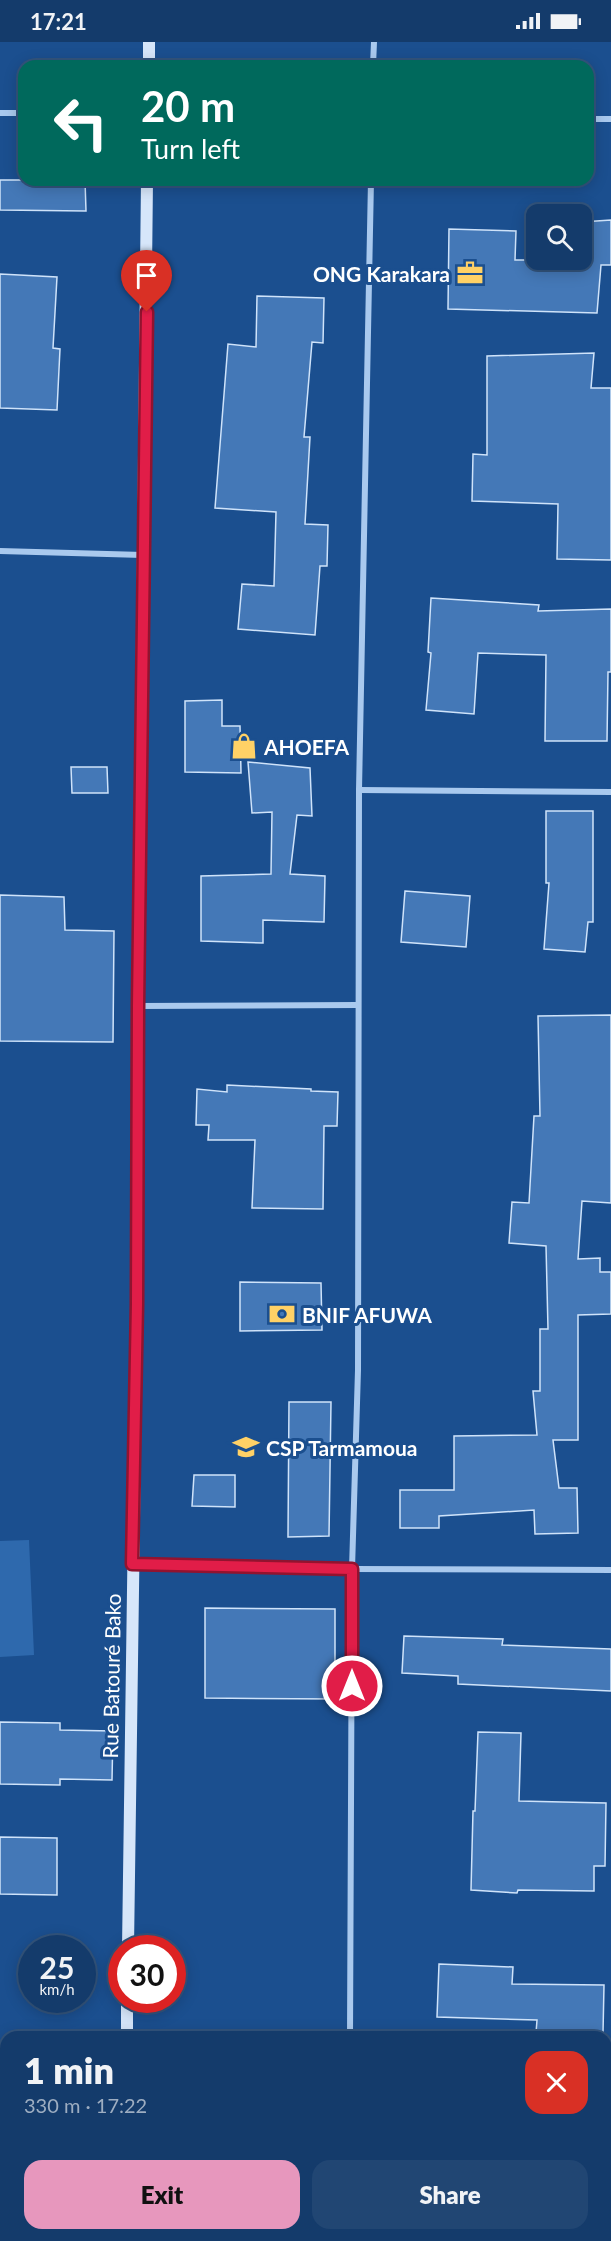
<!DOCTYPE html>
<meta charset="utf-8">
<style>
:root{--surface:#143b6b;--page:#214673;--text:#f1f3f6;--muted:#9dadc1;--line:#33557e;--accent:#e797bd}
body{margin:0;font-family:Lato,sans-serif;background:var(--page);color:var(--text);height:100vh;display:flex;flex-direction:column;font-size:22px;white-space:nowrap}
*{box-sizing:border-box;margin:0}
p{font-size:20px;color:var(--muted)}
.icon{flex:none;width:33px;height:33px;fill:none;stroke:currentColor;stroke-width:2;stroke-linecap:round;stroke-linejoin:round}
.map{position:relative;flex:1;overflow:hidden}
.details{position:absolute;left:0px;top:1989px;width:612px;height:210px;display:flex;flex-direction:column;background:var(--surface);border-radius:18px 18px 0 0;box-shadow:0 3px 15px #0003,0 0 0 2px var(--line)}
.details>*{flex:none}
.banner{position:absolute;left:18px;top:18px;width:576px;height:126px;border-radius:18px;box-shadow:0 3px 15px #0003,0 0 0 2px var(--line);background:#00695c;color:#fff;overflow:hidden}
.tools{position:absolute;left:526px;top:162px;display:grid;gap:12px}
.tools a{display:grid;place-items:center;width:66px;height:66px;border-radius:12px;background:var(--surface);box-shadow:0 3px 15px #0003,0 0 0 2px var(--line);font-size:30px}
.speed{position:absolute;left:18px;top:1893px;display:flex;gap:12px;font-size:30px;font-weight:700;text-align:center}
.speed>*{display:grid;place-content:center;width:78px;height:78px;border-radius:50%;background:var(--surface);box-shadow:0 3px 15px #0003,0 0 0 2px var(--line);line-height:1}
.speed small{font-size:15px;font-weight:400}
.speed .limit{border:9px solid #d22;background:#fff;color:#111}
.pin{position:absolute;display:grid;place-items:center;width:51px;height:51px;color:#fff;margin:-62px -26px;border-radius:50% 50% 50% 0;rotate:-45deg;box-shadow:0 0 6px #0007}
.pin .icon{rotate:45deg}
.me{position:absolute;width:66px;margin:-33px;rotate:0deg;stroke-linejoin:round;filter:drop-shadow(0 0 4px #0008)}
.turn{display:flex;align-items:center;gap:21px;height:126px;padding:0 24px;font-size:27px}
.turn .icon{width:78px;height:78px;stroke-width:2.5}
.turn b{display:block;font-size:42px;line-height:51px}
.round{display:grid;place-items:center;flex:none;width:63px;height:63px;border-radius:18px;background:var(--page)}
.overview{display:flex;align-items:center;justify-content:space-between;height:102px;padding:0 24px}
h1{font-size:36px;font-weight:800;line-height:45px}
.cta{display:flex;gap:12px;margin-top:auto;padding:12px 24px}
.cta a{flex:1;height:69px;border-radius:18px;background:var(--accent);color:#111;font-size:24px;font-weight:800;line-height:69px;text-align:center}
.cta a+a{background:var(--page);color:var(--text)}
.status{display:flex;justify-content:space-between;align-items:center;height:42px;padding:0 30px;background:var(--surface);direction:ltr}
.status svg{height:16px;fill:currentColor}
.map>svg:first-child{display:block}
.green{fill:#2e69ad}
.building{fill:#4478b7;stroke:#cfe3fa;stroke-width:1.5}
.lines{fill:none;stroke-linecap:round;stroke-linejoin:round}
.service{stroke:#a9c9ee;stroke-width:4.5}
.minor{stroke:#a9c9ee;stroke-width:6}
.secondary{stroke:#d6e6fa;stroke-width:12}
.route-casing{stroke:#92132f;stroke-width:15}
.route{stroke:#e11d48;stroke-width:10}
.labels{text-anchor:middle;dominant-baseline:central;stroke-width:6;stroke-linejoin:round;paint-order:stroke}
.poi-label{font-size:21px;font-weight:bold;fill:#fff;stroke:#1b4f8f;text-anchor:start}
.street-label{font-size:21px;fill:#fff;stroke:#1b4f8f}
</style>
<div class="status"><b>17:21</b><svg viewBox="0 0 49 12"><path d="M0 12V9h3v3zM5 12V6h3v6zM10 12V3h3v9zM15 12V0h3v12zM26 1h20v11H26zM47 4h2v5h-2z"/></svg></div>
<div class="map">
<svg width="611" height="2199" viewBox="0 0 611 2199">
<rect width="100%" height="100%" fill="#1b4f8f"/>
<polygon class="green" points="29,1498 34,1613 0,1615 0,1499"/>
<g class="building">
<polygon points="0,138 85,138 86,169 0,168"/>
<polygon points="611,178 611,223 601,223 597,271 448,267 449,187 516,189 515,218 582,218 582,180"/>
<polygon points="0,232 57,235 53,306 60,307 57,368 0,366"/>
<polygon points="257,254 324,256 323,301 312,300 304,395 310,395 305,482 328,483 327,524 320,524 315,593 238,587 242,542 274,544 276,470 215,466 228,302 256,305"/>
<polygon points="594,311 591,346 611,346 611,518 557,517 558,462 472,459 473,412 487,413 487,314"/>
<polygon points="431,556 539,563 538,569 611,567 611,630 608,630 607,699 545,699 546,613 478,611 474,672 426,668 431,611 428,610"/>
<polygon points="222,658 222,684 240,684 241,731 185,730 185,659"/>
<polygon points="248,720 310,726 312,774 297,773 290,832 325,834 324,880 263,878 263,901 201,899 201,834 271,832 272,770 252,771"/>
<polygon points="71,725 107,725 108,751 72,751"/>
<polygon points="546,769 593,769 593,880 588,880 585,910 544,907 549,841 546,841"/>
<polygon points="405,849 470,854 466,905 401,900"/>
<polygon points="0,853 64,855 65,888 114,889 113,1000 0,999"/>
<polygon points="611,973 611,1161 582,1159 578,1217 600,1216 600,1230 611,1230 611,1272 578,1273 578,1398 553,1398 559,1446 577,1446 578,1491 535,1492 534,1468 439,1474 439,1486 400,1486 400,1448 454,1448 454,1394 537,1393 533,1349 540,1349 540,1287 548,1287 546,1204 509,1201 512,1160 529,1161 534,1074 540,1074 538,974"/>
<polygon points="227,1043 311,1047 311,1049 338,1050 337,1084 324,1084 323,1167 252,1166 255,1098 208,1098 209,1083 196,1083 197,1047 227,1050"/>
<polygon points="240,1240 321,1241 322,1288 240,1289"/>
<polygon points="289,1360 331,1360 329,1494 288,1495"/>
<polygon points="194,1433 235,1433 235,1465 192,1464"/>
<polygon points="205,1566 335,1567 335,1657 205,1656"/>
<polygon points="404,1594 503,1597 502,1603 611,1607 611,1649 458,1642 458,1634 402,1631"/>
<polygon points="0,1680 60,1681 60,1688 113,1689 112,1738 60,1737 60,1743 0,1742"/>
<polygon points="478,1690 521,1691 519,1759 606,1761 605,1824 594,1824 594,1849 518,1848 517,1851 471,1848 473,1769 475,1769"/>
<polygon points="0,1795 57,1796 57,1853 0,1852"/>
<polygon points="439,1922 513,1925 512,1942 604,1943 603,1991 536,1991 537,1978 437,1975"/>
</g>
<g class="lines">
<g class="service">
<polyline points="0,2173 6,2175"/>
<polyline points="95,2193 122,2198"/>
</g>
<g class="minor">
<polyline points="373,24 374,0"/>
<polyline points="0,71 24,71"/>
<polyline points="588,77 611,77"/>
<polyline points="0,509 143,513"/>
<polyline points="359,748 611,750"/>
<polyline points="138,964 358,963"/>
<polyline points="132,1522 352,1527 611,1528"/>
<polyline points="350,1995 352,1527 358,1328 359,748 371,138"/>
<polyline points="606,2184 611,2185"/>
<polyline points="350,2199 350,2193"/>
</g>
<g class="secondary">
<polyline points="149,24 149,0"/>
<polyline points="128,1906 137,1262 138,964 147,138"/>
<polyline points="127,1995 127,1958"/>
<polyline points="124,2193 125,2199"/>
</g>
</g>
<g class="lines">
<g class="route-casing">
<polyline id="route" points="147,270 138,964 137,1262 132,1522 352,1527 352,1644"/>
</g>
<use href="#route" class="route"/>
</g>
<defs>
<g id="office-bare" transform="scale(2.07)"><path d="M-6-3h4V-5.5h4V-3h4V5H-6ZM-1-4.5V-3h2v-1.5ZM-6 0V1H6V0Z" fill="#ffd166" stroke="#1b4f8f" stroke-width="2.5" paint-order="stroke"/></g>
<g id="shop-bare" transform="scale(2.07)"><path d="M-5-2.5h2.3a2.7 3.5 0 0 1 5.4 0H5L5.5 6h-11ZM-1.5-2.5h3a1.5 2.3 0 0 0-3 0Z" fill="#ffd166" stroke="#1b4f8f" stroke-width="2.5" paint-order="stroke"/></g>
<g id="bank-bare" transform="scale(2.07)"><path d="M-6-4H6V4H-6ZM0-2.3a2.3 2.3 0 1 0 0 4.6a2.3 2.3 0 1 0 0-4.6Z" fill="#ffd166" stroke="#1b4f8f" stroke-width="2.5" paint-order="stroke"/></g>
<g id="school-bare" transform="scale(2.07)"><path d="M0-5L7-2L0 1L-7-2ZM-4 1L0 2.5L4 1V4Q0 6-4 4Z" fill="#ffd166" stroke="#1b4f8f" stroke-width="2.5" paint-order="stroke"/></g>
</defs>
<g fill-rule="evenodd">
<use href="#office-bare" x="470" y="231"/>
<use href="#shop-bare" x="244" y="704"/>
<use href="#bank-bare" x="282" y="1272"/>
<use href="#school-bare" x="246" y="1405"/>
</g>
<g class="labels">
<g class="poi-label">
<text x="450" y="231" text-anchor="end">ONG Karakara</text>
<text x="264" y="704">AHOEFA</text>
<text x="302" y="1272">BNIF AFUWA</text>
<text x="266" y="1405">CSP Tarmamoua</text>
</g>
<g class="street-label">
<text transform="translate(111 1634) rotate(-89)">Rue Batouré Bako</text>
</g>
</g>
</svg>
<div class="tools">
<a><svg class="icon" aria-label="search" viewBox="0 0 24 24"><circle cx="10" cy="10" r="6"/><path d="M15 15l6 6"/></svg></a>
</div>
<div class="speed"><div>25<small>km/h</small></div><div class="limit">30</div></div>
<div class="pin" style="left:147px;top:270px;background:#d93025"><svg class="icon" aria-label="arrive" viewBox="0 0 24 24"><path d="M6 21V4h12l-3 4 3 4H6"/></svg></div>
<svg class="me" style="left:352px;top:1644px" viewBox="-20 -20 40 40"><circle r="17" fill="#e11d48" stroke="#fff" stroke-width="3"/><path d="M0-11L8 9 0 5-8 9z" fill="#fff"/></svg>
<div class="banner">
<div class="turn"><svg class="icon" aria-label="left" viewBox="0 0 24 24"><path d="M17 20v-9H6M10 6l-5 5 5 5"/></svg><div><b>20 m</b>Turn left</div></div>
</div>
<section class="details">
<div class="overview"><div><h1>1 min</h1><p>330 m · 17:22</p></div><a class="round" style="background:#d93025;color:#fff"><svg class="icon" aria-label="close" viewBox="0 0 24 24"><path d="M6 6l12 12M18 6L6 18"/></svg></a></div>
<div class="cta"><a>Exit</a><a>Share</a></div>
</section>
</div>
